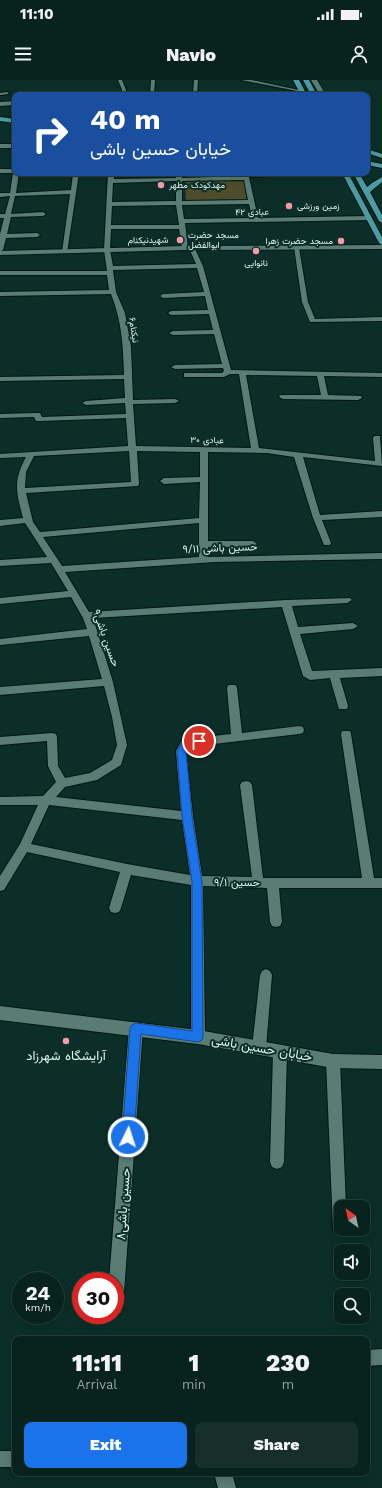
<!DOCTYPE html>
<meta charset="utf-8">
<style>
:root{--surface:#08231e;--page:#162f2b;--text:#f1f3f6;--muted:#98a4a4;--line:#29403c;--accent:#1a73e8}
body{margin:0;font-family:"Work Sans",Vazirmatn,sans-serif;background:var(--page);color:var(--text);height:100vh;display:flex;flex-direction:column;font-size:15px;white-space:nowrap}
*{box-sizing:border-box;margin:0}
p{font-size:13px;color:var(--muted)}
.icon{flex:none;width:22px;height:22px;fill:none;stroke:currentColor;stroke-width:2;stroke-linecap:round;stroke-linejoin:round}
.map{position:relative;flex:1;overflow:hidden}
.details{position:absolute;left:12px;top:1256px;width:358px;height:140px;display:flex;flex-direction:column;background:var(--surface);border-radius:8px;box-shadow:0 2px 10px #0003,0 0 0 1px var(--line)}
.details>*{flex:none}
.top-card{position:absolute;left:12px;top:12px;width:358px;height:84px;border-radius:8px;box-shadow:0 2px 10px #0003,0 0 0 1px var(--line);background:#1a4fa0;color:#fff;overflow:hidden}
.needle{width:26px;rotate:327deg}
.buttons{position:absolute;left:334px;top:1120px;display:grid;gap:8px}
.buttons a{display:grid;place-items:center;width:36px;height:36px;border-radius:8px;background:var(--surface);box-shadow:0 2px 10px #0003,0 0 0 1px var(--line);font-size:20px}
.speed{position:absolute;left:12px;top:1192px;display:flex;gap:8px;font-size:20px;font-weight:700;text-align:center}
.speed>*{display:grid;place-content:center;width:52px;height:52px;border-radius:50%;background:var(--surface);box-shadow:0 2px 10px #0003,0 0 0 1px var(--line);line-height:1}
.speed small{font-size:10px;font-weight:400}
.speed .limit{border:6px solid #d22;background:#fff;color:#111}
.pin{position:absolute;display:grid;place-items:center;width:34px;height:34px;color:#fff;margin:-17px;border:2px solid #fff;border-radius:50%;box-shadow:0 1px 4px #0007}
.me{position:absolute;width:44px;margin:-22px;rotate:4deg;stroke-linejoin:round;filter:drop-shadow(0 0 3px #0008)}
.turn{display:flex;align-items:center;gap:14px;height:84px;padding:0 12px;font-size:18px}
.turn .icon{width:52px;height:52px;stroke-width:2.5}
.turn b{display:block;font-size:28px;line-height:34px}
.eta{display:flex;justify-content:space-evenly;align-items:center;height:68px;text-align:center}
.eta b{font-size:24px;font-weight:800;line-height:28px}
.action{display:flex;gap:8px;margin-top:auto;padding:8px 12px}
.action a{flex:1;height:46px;border-radius:8px;background:var(--accent);color:#fff;font-size:16px;font-weight:800;line-height:46px;text-align:center}
.action a+a{background:var(--page);color:var(--text)}
.status{display:flex;justify-content:space-between;align-items:center;height:28px;padding:0 20px;background:var(--surface);direction:ltr}
.status svg{height:11px;fill:currentColor}
header{display:flex;justify-content:space-between;align-items:center;height:52px;padding:0 12px;background:var(--surface);font-size:18px;font-weight:800}
.map>svg:first-child{display:block}
.green{fill:#4d4d2b}
.lines{fill:none;stroke-linecap:round;stroke-linejoin:round}
.street-casing{stroke:#001611;stroke-width:2}
.secondary-casing{stroke:#001611;stroke-width:2}
.primary-casing{stroke:#001611;stroke-width:2}
.street{fill:#597d74;fill-rule:evenodd}
.secondary{fill:#597d74;fill-rule:evenodd}
.primary{fill:#4d9aa2;fill-rule:evenodd}
.route{fill:#1a73e8;stroke:#114b97}
.poi-dot{fill:#f39aab;stroke:#0b2f28;stroke-width:1.5}
.labels{text-anchor:middle;dominant-baseline:central;stroke-width:4;stroke-linejoin:round;paint-order:stroke}
.far-poi-label{font-size:9px;fill:#e0f4ee;stroke:#0b2f28;text-anchor:start}
.far-street-label{font-size:9px;fill:#e0f4ee;stroke:#0b2f28}
.street-label{font-size:11px;fill:#e0f4ee;stroke:#0b2f28}
.near-street-label{font-size:13px;fill:#e0f4ee;stroke:#0b2f28}
.near-poi-label{font-size:13px;fill:#e0f4ee;stroke:#0b2f28}
</style>
<div class="status"><b>11:10</b><svg viewBox="0 0 49 12"><path d="M0 12V9h3v3zM5 12V6h3v6zM10 12V3h3v9zM15 12V0h3v12zM26 1h20v11H26zM47 4h2v5h-2z"/></svg></div>
<header><svg class="icon" aria-label="menu" viewBox="0 0 24 24"><path d="M4 6h16M4 12h16M4 18h16"/></svg>Navio<svg class="icon" aria-label="person" viewBox="0 0 24 24"><circle cx="12" cy="8" r="4"/><path d="M4 21q1-7 8-7t8 7"/></svg></header>
<div class="map">
<svg width="382" height="1408" viewBox="0 0 382 1408">
<rect width="100%" height="100%" fill="#0b2f28"/>
<polygon class="green" points="244,100 247,121 186,122 185,101"/>
<g class="lines">
<g class="street-casing">
<g id="street">
<polygon points="118,0 122,0 126,10 126,15 122,15 122,10"/>
<polygon points="151,0 155,0 154,15 150,15"/>
<polygon points="194,0 198,0 197,15 193,15"/>
<polygon points="241,0 251,0 304,11 302,12"/>
<polygon points="7,12 9,14 0,15 0,13"/>
<polygon points="15,21 15,25 0,26 0,22"/>
<rect x="0" y="64" width="15" height="4"/>
<polygon points="0,89 15,89 15,93 19,93 16,113 71,110 73,93 79,93 67,173 62,172 70,114 15,116 11,134 43,132 46,134 43,136 11,137 7,154 37,153 40,155 37,157 6,158 3,170 0,172 0,154 4,138 0,138 0,134 5,134 10,116 0,117 0,113 10,113 13,93 0,93"/>
<path d="M108,93h6v6l62,-1v-5h6v5l61,-2 -1,-3h53l-3,2 -43,2 9,41 111,-2 3,2 -3,2 -184,3 3,25 -3,2 -3,-2 -3,-19h-68l-1,21 3,16 83,-2 -7,-16 5,-1 9,19 28,104 151,3v4l-58,-1 4,19 33,1 1,2 -4,2 -75,-1 -4,-2 1,-2h41l-4,-19 -71,-1 13,73 116,13 -2,-23 1,-2h6l2,30 -79,-9 17,58 62,-4v6l-60,3 9,23 -1,2h-6l-11,-27 -19,-61 -27,-4 -59,-1v89h45l4,3 -4,3h-45v10l174,-4v6l-167,3 -150,10 24,40 197,-12 64,-2 2,2 -5,3 -55,3 6,21 55,-4 5,3 -5,3 -53,5 12,37 70,-3v8l-42,2 8,28 -1,3h-8l-1,-3 -8,-28 -20,2 -7,-4 -21,-69 -189,11 20,64 14,63 -6,20 -24,15 -32,7 -9,10 125,14 -5,-60 6,-11 4,-1 45,-5 -4,-46 1,-3h8l1,3 5,45 57,-7 4,1 1,3 -1,3 -4,1 -110,13 -3,4 7,65 9,60 50,1 -12,-92 2,-3 4,-1 4,1 2,3 11,93h99l-21,-144 1,-3h8l1,3 23,144h8v10h-103l3,34 -2,4 -4,1 -4,-1 -2,-4 -3,-34 -64,-2 2,151 -2,4 -5,2 -5,-2 -2,-4v-152l-60,-10 -10,33 -2,4 -4,1 -4,-1 -2,-4 11,-36 -93,-20 -23,38 -4,1v-15l20,-32 18,-39h-38v-8l43,-1 13,-14 -8,-16 -1,-25 -47,4v-8l52,-4 4,1 1,3 1,29 7,12 25,-5 22,-13 5,-15 -5,-28 -8,-31 -104,9v-8l102,-8 -13,-43 -89,9v-6l87,-10 -4,-11 -12,-21 -71,7v-6l68,-7 -17,-28 -51,3v-6l47,-3 -22,-34 -25,3v-6l23,-2c-7,-26 -10,-37 3,-61l-26,1v-4l128,-8 -2,-28 -87,3h-3l-2,-4 -34,1v-4l37,-1h3l2,4 84,-3 -1,-11 -39,2 -4,-2 4,-2 39,-3 -1,-19 -124,2v-4l124,-2c-1,-30 -2,-53 -13,-81l-111,2v-4l109,-2 -2,-15h-107v-4h107l-3,-21zM244,100l4,20 -66,1v-20zM176,101v20l-64,1 1,-19zM249,124l3,14 -68,1 -2,-14zM176,125l3,20h-68l1,-19zM197,188l7,24 -41,2 -3,2 3,2 42,-2 3,14 -37,1 -3,2 3,2 38,-1 4,16 -40,1 -4,2 4,2 41,-1 8,30 -47,1 -4,2 4,2 48,-1 1,3 -2,2h-38v4h40l6,-3h9l12,74 -115,-2 -3,-42 42,-1 4,-2 -4,-2 -42,1 -2,-53 -6,-34 -9,-21 -3,-22zM129,371l2,31 -106,6 1,-16 8,-16zM137,371l63,1v25l-36,1 -4,3 4,3 36,-2 -1,36 -159,14 -7,-10 -7,-29 112,-7 1,-2zM199,443v34l-137,9 -19,-29zM49,725l133,15 8,55 -63,-11 -96,-20z"/>
<polygon points="294,167 299,168 308,222 315,239 382,237 382,241 310,242 302,222"/>
<polygon points="266,889 270,891 272,895 266,968 264,972 259,974 254,972 252,968 260,895 262,891"/>
<polygon points="136,942 141,944 143,948 123,1227 121,1233 115,1235 115,1201 109,1201 129,948 131,944"/>
<polygon points="280,966 285,967 287,972 284,1082 282,1087 277,1089 272,1087 270,1082 273,972 275,967"/>
<polygon points="333,975 338,976 340,981 346,1127 341,1127 341,1149 347,1149 345,1153 340,1155 335,1153 333,1148 326,981 328,976"/>
<polygon points="382,1269 382,1285 367,1286 367,1270"/>
<rect x="0" y="1371" width="15" height="16"/>
<polygon points="214,1393 232,1393 236,1408 218,1408"/>
</g>
</g>
<g class="secondary-casing">
<g id="secondary">
<polygon points="311,0 317,0 326,15 320,15"/>
<polygon points="382,165 382,169 185,170 0,175 0,171 185,166"/>
<polygon points="0,926 198,950 333,974 382,975 382,989 333,988 198,964 0,940"/>
</g>
</g>
<g class="primary-casing">
<g id="primary">
<polygon points="293,0 299,0 307,15 301,15"/>
<polygon points="303,0 309,0 317,15 311,15"/>
<polygon points="0,37 15,39 15,43 0,41"/>
<polygon points="367,69 382,74 382,78 367,73"/>
<polygon points="367,81 382,84 382,88 367,85"/>
<polygon points="342,93 348,93 382,157 382,165 379,163"/>
<polygon points="353,93 359,93 367,107 372,103 382,97 382,102 370,112 382,135 382,143 379,141"/>
</g>
</g>
<use href="#street" class="street"/>
<use href="#secondary" class="secondary"/>
<use href="#primary" class="primary"/>
</g>
<polygon class="route" points="199,658 202,659 203,661 202,663 189,666 186,671 192,736 202,802 203,957 202,960 198,962 141,954 134,1057 132,1061 128,1063 124,1061 122,1057 130,948 132,945 136,943 192,951 192,802 182,736 177,671 183,660"/>
<g class="poi-dot">
<circle cx="161" cy="105" r="4"/>
<circle cx="289" cy="126" r="4"/>
<circle cx="180" cy="160" r="4"/>
<circle cx="341" cy="161" r="4"/>
<circle cx="256" cy="171" r="4"/>
<circle cx="66" cy="961" r="4"/>
</g>
<g class="labels">
<g class="far-poi-label">
<text x="169" y="105">مهدکودک مطهر</text>
<text x="297" y="126">زمین ورزشی</text>
<text x="188" y="155">مسجد حضرت<tspan x="188" dy="10">ابوالفضل</tspan></text>
<text x="333" y="161" text-anchor="end">مسجد حضرت زهرا</text>
<text x="256" y="183" text-anchor="middle">نانوایی</text>
</g>
<g class="far-street-label">
<text transform="translate(252 132) rotate(-1)">عبادی ۴۲</text>
<text transform="translate(148 160) rotate(-1)">شهیدنیکنام</text>
<text transform="translate(134 250) rotate(82)">نیکنام۶</text>
<text transform="translate(207 360) rotate(1)">عبادی ۳۰</text>
</g>
<g class="street-label">
<text transform="translate(220 468) rotate(-2)">حسین باشی ۹/۱۱</text>
<text transform="translate(106 558) rotate(70)">حسین باشی۹</text>
<text x="237" y="802">حسین ۹/۱</text>
</g>
<g class="near-street-label">
<text transform="translate(262 968) rotate(10)">خیابان حسین باشی</text>
<text transform="translate(123 1124) rotate(-86)">حسین باشی۸</text>
</g>
<g class="near-poi-label">
<text x="66" y="975">آرایشگاه شهرزاد</text>
</g>
</g>
</svg>
<div class="buttons">
<a><svg class="needle" viewBox="-14 -14 28 28"><path d="M0-13l5 13h-10z" fill="#e53935"/><path d="M0 13l5-13h-10z" fill="#98a4a4"/></svg></a>
<a><svg class="icon" aria-label="sound" viewBox="0 0 24 24"><path d="M4 9h4l5-4v14l-5-4H4zM17 9q2 3 0 6"/></svg></a>
<a><svg class="icon" aria-label="search" viewBox="0 0 24 24"><circle cx="10" cy="10" r="6"/><path d="M15 15l6 6"/></svg></a>
</div>
<div class="speed"><div>24<small>km/h</small></div><div class="limit">30</div></div>
<div class="pin" style="left:199px;top:661px;background:#d93025"><svg class="icon" aria-label="arrive" viewBox="0 0 24 24"><path d="M6 21V4h12l-3 4 3 4H6"/></svg></div>
<svg class="me" style="left:128px;top:1057px" viewBox="-20 -20 40 40"><circle r="17" fill="#1a73e8" stroke="#fff" stroke-width="3"/><path d="M0-11L8 9 0 5-8 9z" fill="#fff"/></svg>
<div class="top-card">
<div class="turn"><svg class="icon" aria-label="right" viewBox="0 0 24 24"><path d="M7 20v-9h11M14 6l5 5-5 5"/></svg><div><b>40 m</b>خیابان حسین باشی</div></div>
</div>
<section class="details">
<div class="eta">
<div><b>11:11</b><p>Arrival</p></div>
<div><b>1</b><p>min</p></div>
<div><b>230</b><p>m</p></div>
</div>
<div class="action"><a>Exit</a><a>Share</a></div>
</section>
</div>
